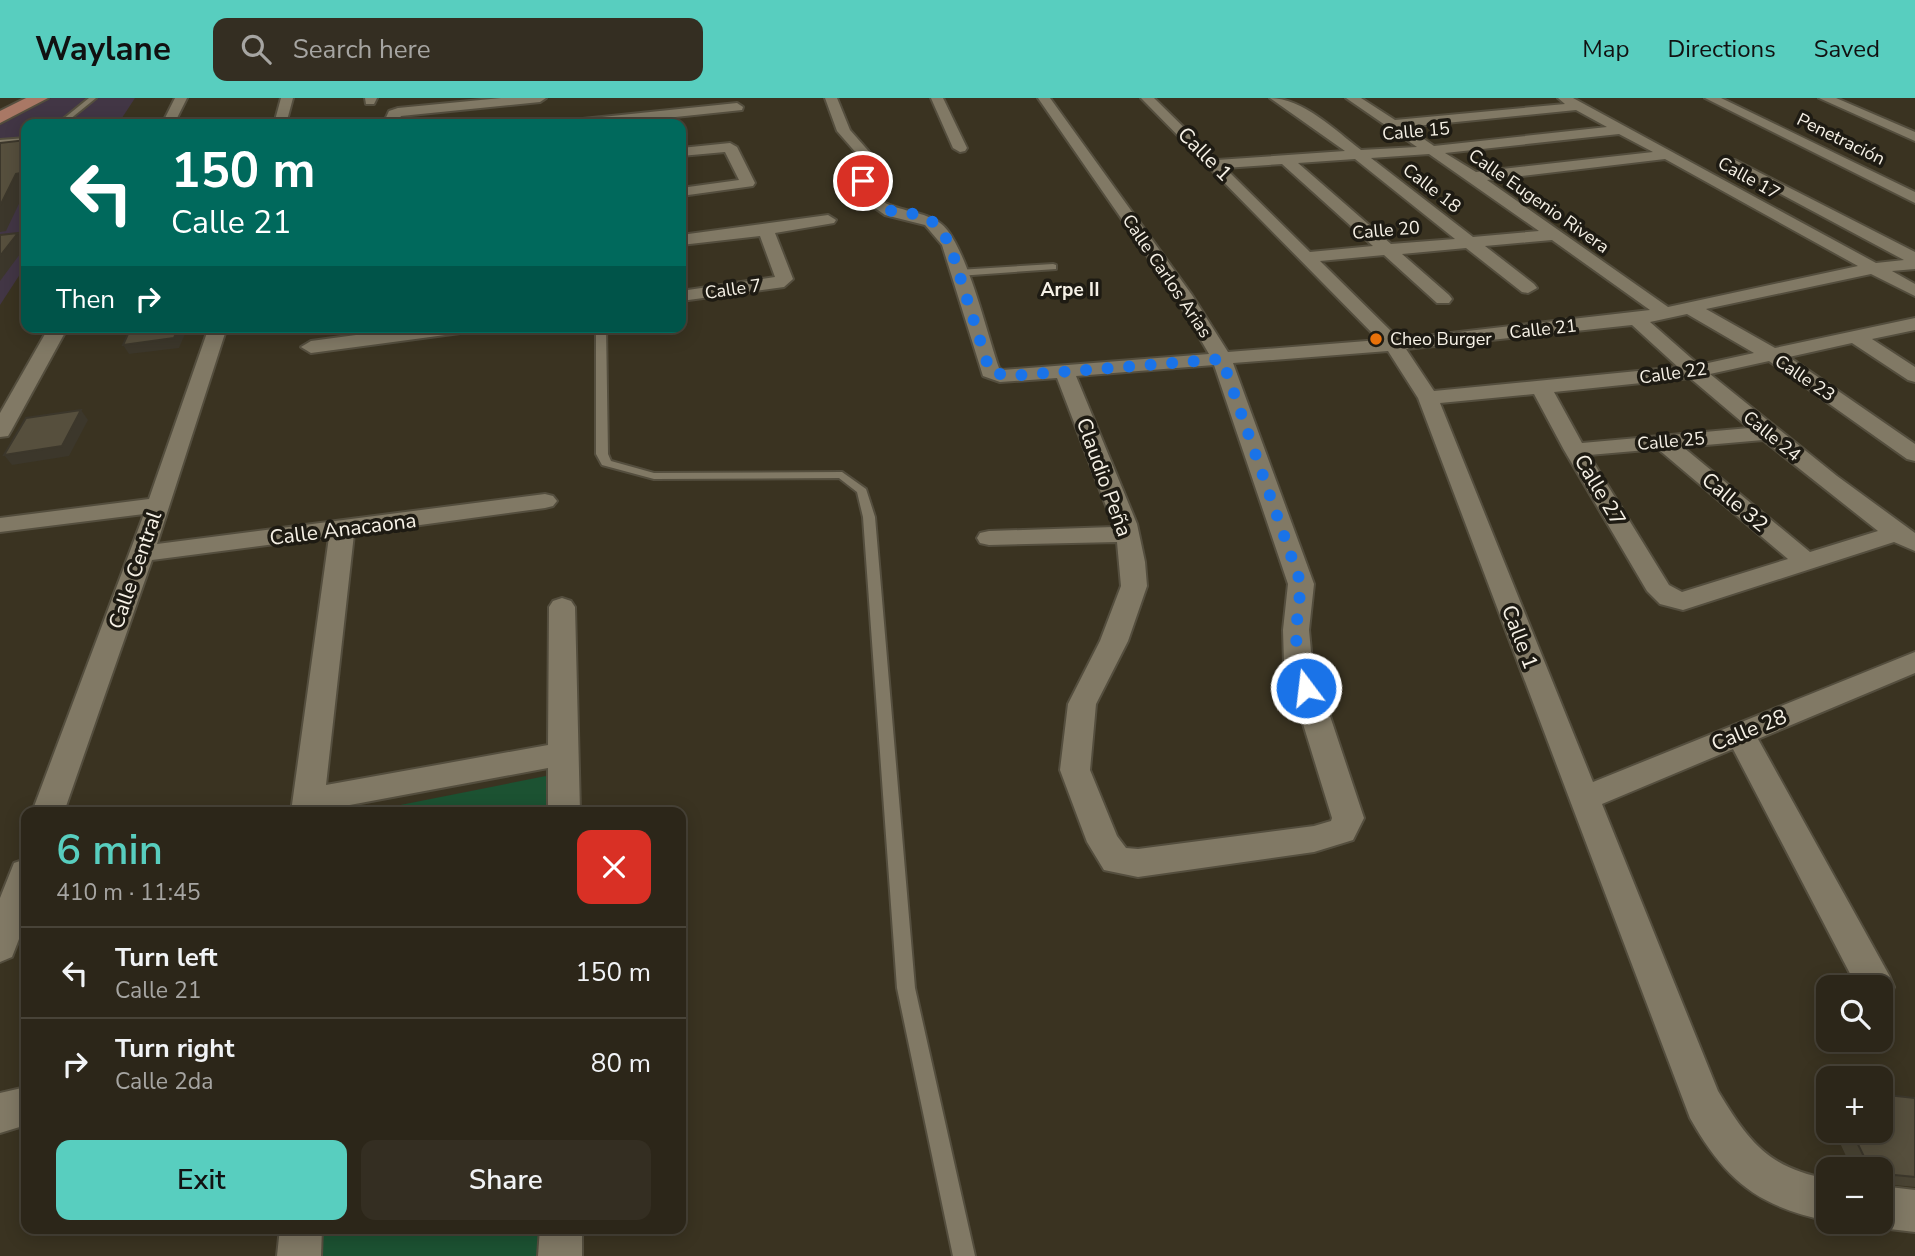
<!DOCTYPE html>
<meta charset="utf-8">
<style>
:root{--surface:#2c2619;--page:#342e22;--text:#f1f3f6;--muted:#a6a5a2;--line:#484338;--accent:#58cebf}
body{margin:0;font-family:"Nunito Sans",sans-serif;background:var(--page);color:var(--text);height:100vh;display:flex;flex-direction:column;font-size:26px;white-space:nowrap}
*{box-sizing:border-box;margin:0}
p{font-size:23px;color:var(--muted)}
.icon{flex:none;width:38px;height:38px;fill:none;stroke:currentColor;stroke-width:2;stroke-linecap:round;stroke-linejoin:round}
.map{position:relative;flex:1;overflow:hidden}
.sheet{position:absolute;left:21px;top:709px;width:665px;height:427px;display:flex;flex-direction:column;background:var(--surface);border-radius:14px;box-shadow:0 4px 18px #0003,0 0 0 2px var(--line)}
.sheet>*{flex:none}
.banner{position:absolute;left:21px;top:21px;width:665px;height:214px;border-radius:14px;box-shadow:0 4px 18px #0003,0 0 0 2px var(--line);background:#00695c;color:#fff;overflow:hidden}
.buttons{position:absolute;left:1816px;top:877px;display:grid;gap:14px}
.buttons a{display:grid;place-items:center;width:77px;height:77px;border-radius:14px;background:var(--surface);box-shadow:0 4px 18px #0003,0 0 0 2px var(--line);font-size:35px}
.pin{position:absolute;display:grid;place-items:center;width:60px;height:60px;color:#fff;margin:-30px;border:4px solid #fff;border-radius:50%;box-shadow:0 2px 7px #0007}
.me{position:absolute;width:77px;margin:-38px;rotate:345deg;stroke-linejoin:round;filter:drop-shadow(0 0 5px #0008)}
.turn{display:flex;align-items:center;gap:24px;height:147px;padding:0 35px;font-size:32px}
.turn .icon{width:91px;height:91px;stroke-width:2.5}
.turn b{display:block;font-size:49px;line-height:60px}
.then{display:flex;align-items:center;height:66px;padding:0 35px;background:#0003;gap:14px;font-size:26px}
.round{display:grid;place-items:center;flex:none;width:74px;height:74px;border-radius:14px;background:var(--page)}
.summary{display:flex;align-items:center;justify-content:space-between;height:119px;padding:0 35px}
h1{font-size:42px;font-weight:600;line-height:52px;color:var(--accent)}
.button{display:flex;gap:14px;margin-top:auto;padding:14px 35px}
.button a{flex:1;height:80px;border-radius:14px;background:var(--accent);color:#111;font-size:28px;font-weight:600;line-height:80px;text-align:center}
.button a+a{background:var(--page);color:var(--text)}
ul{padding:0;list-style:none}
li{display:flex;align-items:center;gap:21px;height:91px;padding:0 35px;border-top:2px solid var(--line)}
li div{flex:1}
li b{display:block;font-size:26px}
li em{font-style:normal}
header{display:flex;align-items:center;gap:42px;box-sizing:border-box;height:98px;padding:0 35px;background:var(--accent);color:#111}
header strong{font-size:33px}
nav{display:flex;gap:38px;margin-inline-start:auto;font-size:24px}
.search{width:490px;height:63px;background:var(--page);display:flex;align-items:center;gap:18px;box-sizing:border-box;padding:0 24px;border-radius:14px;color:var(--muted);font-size:26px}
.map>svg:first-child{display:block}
.industrial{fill:#423645}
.green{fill:#1c5232}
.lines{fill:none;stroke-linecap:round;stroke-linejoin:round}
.lane-casing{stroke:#544e3e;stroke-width:4}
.street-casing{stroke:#544e3e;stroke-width:4}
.primary-casing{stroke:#544e3e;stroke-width:4}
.lane{fill:#817965;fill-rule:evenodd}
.street{fill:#817965;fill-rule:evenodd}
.primary{fill:#a97865;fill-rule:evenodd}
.wall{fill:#4a4434}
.shaded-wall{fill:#3c372b}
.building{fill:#564f3d;stroke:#3c372b;stroke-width:2}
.route{stroke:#1a73e8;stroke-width:12;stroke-dasharray:0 21.6}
.food-dot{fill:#e8710a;stroke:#1e1b13;stroke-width:2.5}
.labels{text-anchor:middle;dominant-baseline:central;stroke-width:7;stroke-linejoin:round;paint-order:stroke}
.far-street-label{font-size:18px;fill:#f6f1e6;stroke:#1e1b13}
.far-poi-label{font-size:18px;fill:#f6f1e6;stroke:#1e1b13;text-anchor:start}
.far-neighbourhood-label{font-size:19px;font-weight:bold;fill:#f6f1e6;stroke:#1e1b13}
.street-label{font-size:21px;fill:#f6f1e6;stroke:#1e1b13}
</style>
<header>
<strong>Waylane</strong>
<div class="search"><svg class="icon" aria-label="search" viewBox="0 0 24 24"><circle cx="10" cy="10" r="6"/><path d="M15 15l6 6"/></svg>Search here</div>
<nav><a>Map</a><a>Directions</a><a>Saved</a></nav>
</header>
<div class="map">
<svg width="1915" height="1158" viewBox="0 0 1915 1158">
<rect width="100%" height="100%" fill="#3a3321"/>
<polygon class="industrial" points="51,0 135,0 118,26 26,26 26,167 0,207 0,27"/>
<g class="green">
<polygon points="561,675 559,714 365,714"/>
<polygon points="322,1131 543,1131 542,1158 320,1158"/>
</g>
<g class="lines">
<g class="lane-casing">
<g id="lane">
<polygon points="89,0 96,0 64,26 57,26"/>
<polygon points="26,40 26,44 0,46 0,42"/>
<polygon points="1053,166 1056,167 1056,171 958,178 954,175 958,172"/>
<polygon points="596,229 606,229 608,356 611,363 654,375 842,374 866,391 875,419 915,890 975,1158 953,1158 897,890 863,419 857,394 839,380 654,381 602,367 596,356"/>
</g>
</g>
<g class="street-casing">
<g id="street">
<polygon points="175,0 187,0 174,26 162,26"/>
<polygon points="281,0 293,0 286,26 274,26"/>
<polygon points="365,0 377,0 374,6 366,6"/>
<polygon points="501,0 546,0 540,4 401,18 396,26 383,26 389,13 398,10"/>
<path d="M825,0h12l13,32 22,25c2,10 -4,22 -1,32 9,29 59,18 77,44 22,30 38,99 51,137l3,2 207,-16 -32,-55 -139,-201h12l142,197 36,57 151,-12 -238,-242h13l63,62 128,-9 -75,-53c33,0 66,33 91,52l56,-3 -71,-49h15l34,22 170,-16 -7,-6h15l303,165 28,-3 -181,-97 2,-3h10l180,92v17l-23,2 23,13v12l-44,-22 -165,35 69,39 140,-30v12l-43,9 43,28v15l-7,-2 -56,-37 -63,14 126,87v17l-8,-2 -138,-98 -59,13 127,102 78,57v18l-21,-9 -211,68 -23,-6 -13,-13 -83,-141 -30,-56 -94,9 153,379 322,-130v21l-157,66 131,236 5,12 -5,12 -8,3v-15h-24l-124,-238 -131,55 116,287c31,51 50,77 111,88v42c-71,-14 -104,-41 -139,-103l-272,-720 -30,-47 -155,12 81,221 -5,46 3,32 52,156 -11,22 -39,12 -176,25 -34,-7 -17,-28 -27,-72 8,-66 32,-63 21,-55 -4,-44 -128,3 -9,-2 -3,-5 3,-5 9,-2 125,-4 -1,-3 -56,-146 -57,4 -17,-6 -41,-131 -17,-20 -40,-10 -20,-14 -9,-14 2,-32 -21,-24zM1576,12l31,17 -173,19 -28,-19zM1619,36l34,18 -177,20 -31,-19zM1429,56l110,77 -66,6 -102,-79zM1355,61l100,80 -64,5 -93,-81zM1665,61l193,107 -190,41 -181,-127zM1282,66l91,82 -63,6 -85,-84zM1552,142l98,70 -251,29 -79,-78 64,-6 53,48h12l3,-4 -3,-4 -47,-41 64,-6 56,44 6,1 9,-5 -3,-4 -49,-38zM1687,216l67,39 -55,12 -49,-43zM1632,227l46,42 -244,24 -28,-42zM1214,267l74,219 -5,46 1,32 48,156 -1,3 -17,5 -176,23 -12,-1 -9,-12 -27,-66 6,-66 32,-63 19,-55 -2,-24 -8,-38 -61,-148zM1690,280l59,50 -167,15 -28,-51zM1763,342l115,91 -68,21 -127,-105zM1658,351l130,110 -106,33 -13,-7 -80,-130z"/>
<polygon points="931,0 943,0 967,50 965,53 960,54 953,50"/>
<polygon points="1705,0 1721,0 1915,94 1915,105"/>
<polygon points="1819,0 1836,0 1915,34 1915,43"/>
<polygon points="737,5 743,9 742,12 609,26 566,26 573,22"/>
<polygon points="730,45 737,49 755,85 753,88 681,98 681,90 739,82 725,54 681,58 681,50"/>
<polygon points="828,117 836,122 834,125 775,135 793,181 784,189 681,203 681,193 775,179 760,138 681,147 681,137"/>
<polygon points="49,229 68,229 11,333 8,338 0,339 0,315"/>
<polygon points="209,229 227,229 157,446 545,396 553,398 557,403 553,408 545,410 354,436 326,687 548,647 549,509 553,503 562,500 571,503 575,509 580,714 548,714 548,670 323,712 323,714 291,714 329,439 152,462 64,714 32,714 144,416 0,434 0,420 149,401"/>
<polygon points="416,229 469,229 460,235 311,255 301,249 311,243"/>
<polygon points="26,761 26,823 12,859 0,864 0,800 14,765"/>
<polygon points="26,989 26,1027 0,1035 0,995"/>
<polygon points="1881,1088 1915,1092 1915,1134 1881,1130 1866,1124 1881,1124"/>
<polygon points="280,1130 322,1130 321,1158 277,1158"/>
<polygon points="540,1130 582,1130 582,1158 538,1158"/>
</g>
</g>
<g class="primary-casing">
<polygon id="primary" points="26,0 48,0 0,25 0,13"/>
</g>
<use href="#lane" class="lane"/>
<use href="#street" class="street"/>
<use href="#primary" class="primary"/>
</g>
<g class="wall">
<polygon points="1887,997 1915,1000 1915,1089 1883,1086 1881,1087 1881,1071 1852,1071 1834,1032 1881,1032 1881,1001"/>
<polygon points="1829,1001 1829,1022 1821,1007"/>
</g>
<g class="shaded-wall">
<polygon points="26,74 26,91 6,133 0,134 0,108 16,76"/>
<polygon points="18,135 26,148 0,183 0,158"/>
<polygon points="179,229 188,229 179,250 129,256 123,247"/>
<polygon points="81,312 88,322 69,358 12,367 4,357"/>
</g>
<g class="building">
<polygon points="26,42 26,74 16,76 0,108 0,45"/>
<polygon points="18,135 0,158 0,137"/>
<polygon points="131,229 179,229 174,240 123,247"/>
<polygon points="81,312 62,348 4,357 26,320"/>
<polygon points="1887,997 1915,1000 1915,1079 1895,1077 1892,1080 1881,1079 1881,1071 1870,1071 1851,1032 1881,1032 1881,1002 1890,1002"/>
</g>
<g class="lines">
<path class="route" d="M863,83c15,46 44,21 71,42 7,5 11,14 16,22l40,127 20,4 212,-17 79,225 -5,46 1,32 9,26"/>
</g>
<circle class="food-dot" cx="1376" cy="241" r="7"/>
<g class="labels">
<g class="far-street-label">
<text transform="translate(1416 33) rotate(-5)">Calle 15</text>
<text transform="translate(1841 41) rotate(26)">Penetración</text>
<text transform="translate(1749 80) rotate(29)">Calle 17</text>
<text transform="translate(1432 90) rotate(38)">Calle 18</text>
<text transform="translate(1539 103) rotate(35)">Calle Eugenio Rivera</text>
<text transform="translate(1386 132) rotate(-5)">Calle 20</text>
<text transform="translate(1167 178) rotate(56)">Calle Carlos Arias</text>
<text transform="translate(733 191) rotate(-8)">Calle 7</text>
<text transform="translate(1543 231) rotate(-6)">Calle 21</text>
<text transform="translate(1673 275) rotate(-8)">Calle 22</text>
<text transform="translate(1805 280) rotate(34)">Calle 23</text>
<text transform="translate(1772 338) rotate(39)">Calle 24</text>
<text transform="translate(1671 343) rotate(-5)">Calle 25</text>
</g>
<g class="far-poi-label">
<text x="1390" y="241">Cheo Burger</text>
</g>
<g class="far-neighbourhood-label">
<text x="1070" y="192">Arpe II</text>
</g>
<g class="street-label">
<text transform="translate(1205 56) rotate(45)">Calle 1</text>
<text transform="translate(1104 379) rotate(70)">Claudio Peña</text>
<text transform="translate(1600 392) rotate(59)">Calle 27</text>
<text transform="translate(1735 404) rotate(40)">Calle 32</text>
<text transform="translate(343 431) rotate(-7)">Calle Anacaona</text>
<text transform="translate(135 472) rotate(-71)">Calle Central</text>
<text transform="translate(1520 539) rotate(69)">Calle 1</text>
<text transform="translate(1749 632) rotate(-22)">Calle 28</text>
</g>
</g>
</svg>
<div class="buttons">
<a><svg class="icon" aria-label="search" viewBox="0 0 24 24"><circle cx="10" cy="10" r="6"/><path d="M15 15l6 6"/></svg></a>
<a>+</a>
<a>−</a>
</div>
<div class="pin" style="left:863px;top:83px;background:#d93025"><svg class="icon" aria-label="arrive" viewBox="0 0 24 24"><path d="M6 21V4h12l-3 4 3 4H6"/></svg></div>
<svg class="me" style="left:1306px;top:590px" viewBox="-20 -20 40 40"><circle r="17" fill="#1a73e8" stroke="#fff" stroke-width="3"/><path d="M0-11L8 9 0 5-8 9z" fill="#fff"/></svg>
<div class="banner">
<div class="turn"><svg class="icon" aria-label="left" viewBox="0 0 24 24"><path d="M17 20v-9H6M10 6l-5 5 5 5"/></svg><div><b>150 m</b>Calle 21</div></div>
<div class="then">Then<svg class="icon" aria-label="right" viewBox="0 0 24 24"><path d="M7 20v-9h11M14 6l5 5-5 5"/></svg></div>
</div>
<section class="sheet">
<div class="summary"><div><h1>6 min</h1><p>410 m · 11:45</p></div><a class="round" style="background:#d93025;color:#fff"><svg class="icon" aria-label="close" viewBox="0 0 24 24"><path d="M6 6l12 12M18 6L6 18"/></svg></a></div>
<ul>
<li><svg class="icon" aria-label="left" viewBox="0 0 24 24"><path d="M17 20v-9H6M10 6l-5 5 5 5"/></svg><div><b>Turn left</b><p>Calle 21</p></div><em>150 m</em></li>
<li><svg class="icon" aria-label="right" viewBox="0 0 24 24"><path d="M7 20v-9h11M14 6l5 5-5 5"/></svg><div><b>Turn right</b><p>Calle 2da</p></div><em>80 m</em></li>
</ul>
<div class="button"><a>Exit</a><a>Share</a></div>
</section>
</div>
